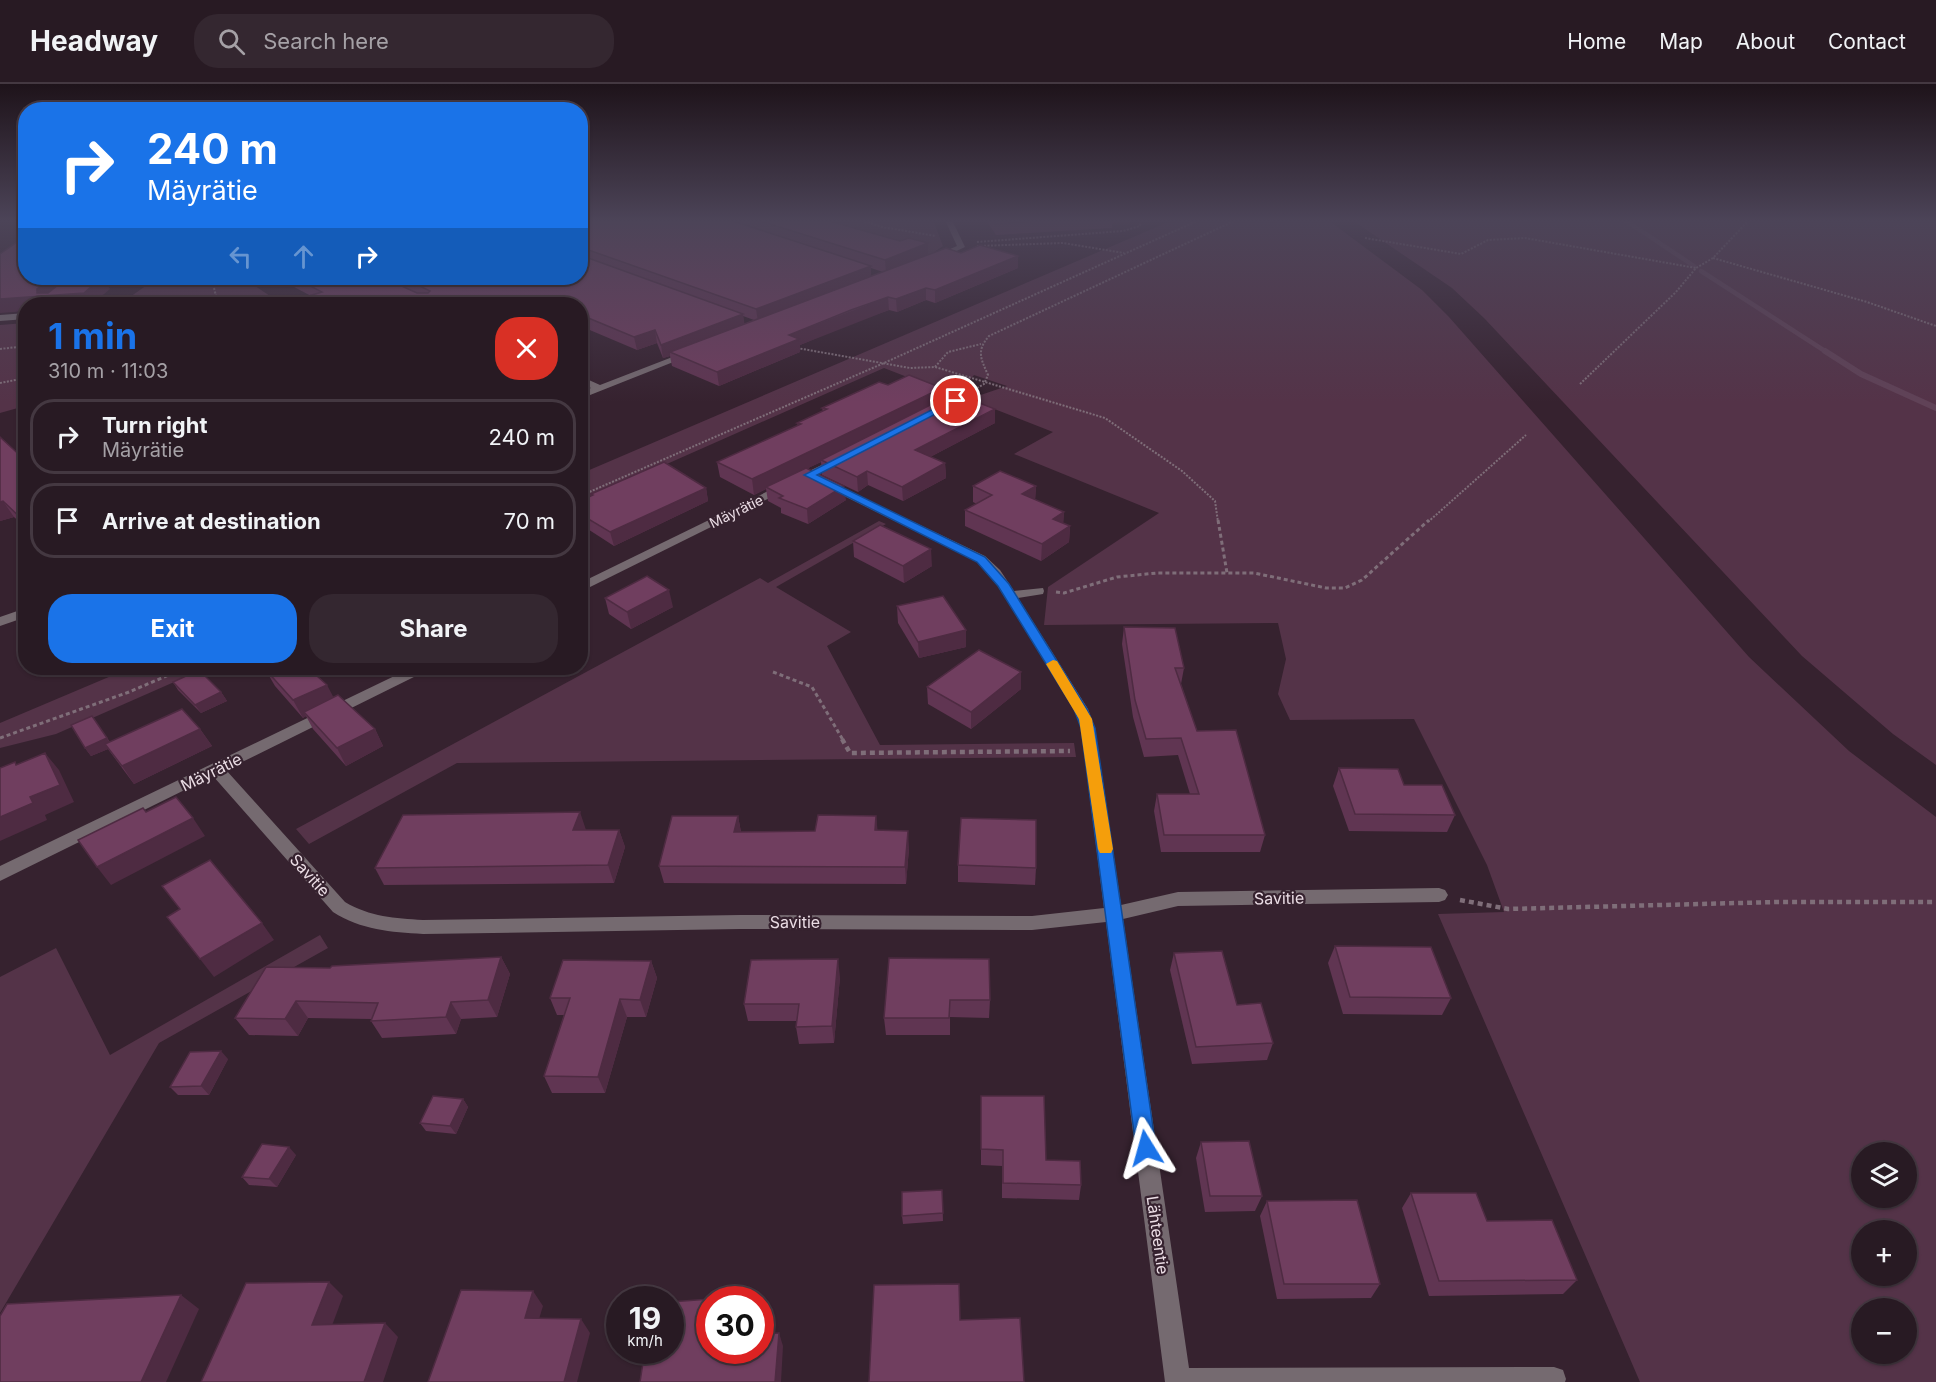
<!DOCTYPE html>
<meta charset="utf-8">
<style>
:root{--surface:#281a23;--page:#342730;--text:#f1f3f6;--muted:#a5a1a6;--line:#443841;--accent:#1a73e8}
body{margin:0;font-family:Inter,sans-serif;background:var(--page);color:var(--text);height:100vh;display:flex;flex-direction:column;font-size:22px;white-space:nowrap}
*{box-sizing:border-box;margin:0}
p{font-size:20px;color:var(--muted)}
.icon{flex:none;width:33px;height:33px;fill:none;stroke:currentColor;stroke-width:2;stroke-linecap:round;stroke-linejoin:round}
.map{position:relative;flex:1;overflow:hidden}
.details{position:absolute;left:18px;top:213px;width:570px;height:378px;display:flex;flex-direction:column;background:var(--surface);border-radius:24px;box-shadow:0 2px 4px #0004,0 0 0 2px var(--line)}
.details>*{flex:none}
.guide{position:absolute;left:18px;top:18px;width:570px;height:183px;border-radius:24px;box-shadow:0 2px 4px #0004,0 0 0 2px var(--line);background:#1a73e8;color:#fff;overflow:hidden}
.fabs{position:absolute;left:1851px;top:1058px;display:grid;gap:12px}
.fabs a{display:grid;place-items:center;width:66px;height:66px;border-radius:50%;background:var(--surface);box-shadow:0 2px 4px #0004,0 0 0 2px var(--line);font-size:30px}
.speed{position:absolute;left:606px;top:1202px;display:flex;gap:12px;font-size:30px;font-weight:700;text-align:center}
.speed>*{display:grid;place-content:center;width:78px;height:78px;border-radius:50%;background:var(--surface);box-shadow:0 2px 4px #0004,0 0 0 2px var(--line);line-height:1}
.speed small{font-size:15px;font-weight:400}
.speed .limit{border:9px solid #d22;background:#fff;color:#111}
.pin{position:absolute;display:grid;place-items:center;width:51px;height:51px;color:#fff;margin:-26px;border:3px solid #fff;border-radius:50%;box-shadow:0 2px 6px #0007}
.me{position:absolute;width:66px;margin:-33px;rotate:352deg;stroke-linejoin:round;filter:drop-shadow(0 0 4px #0008)}
.turn{display:flex;align-items:center;gap:21px;height:126px;padding:0 30px;font-size:27px}
.turn .icon{width:78px;height:78px;stroke-width:2.5}
.turn b{display:block;font-size:42px;line-height:51px}
.lanes{display:flex;align-items:center;height:57px;padding:0 30px;background:#0003;justify-content:center;gap:30px;direction:ltr}
.lanes .off{opacity:.35}
.round{display:grid;place-items:center;flex:none;width:63px;height:63px;border-radius:24px;background:var(--page)}
.headline{display:flex;align-items:center;justify-content:space-between;height:102px;padding:0 30px}
h1{font-size:36px;font-weight:700;line-height:45px;color:var(--accent)}
.action{display:flex;gap:12px;margin-top:auto;padding:12px 30px}
.action a{flex:1;height:69px;border-radius:24px;background:var(--accent);color:#fff;font-size:24px;font-weight:700;line-height:69px;text-align:center}
.action a+a{background:var(--page);color:var(--text)}
ul{padding:0;list-style:none}
li{display:flex;align-items:center;gap:18px;height:75px;margin:0 12px 9px;padding:0 18px;border:3px solid var(--line);border-radius:24px}
li div{flex:1}
li b{display:block;font-size:22px}
li em{font-style:normal}
header{display:flex;align-items:center;gap:36px;box-sizing:border-box;height:84px;padding:0 30px;background:var(--surface);border-bottom:2px solid var(--line)}
header strong{font-size:28px}
nav{display:flex;gap:33px;margin-inline-start:auto;font-size:21px}
.search{width:420px;height:54px;background:var(--page);display:flex;align-items:center;gap:15px;box-sizing:border-box;padding:0 21px;border-radius:24px;color:var(--muted);font-size:22px}
.map>svg:first-child{display:block}
.green{fill:#543348;fill-rule:evenodd}
.lines{fill:none;stroke-linecap:round;stroke-linejoin:round}
.stream-far1{stroke:#604257;stroke-width:4.5}
.stream{stroke:#604257;stroke-width:6}
.path-far2{stroke:#7f6e79;stroke-width:2;stroke-dasharray:2 1.5;stroke-linecap:butt}
.path-far1{stroke:#7f6e79;stroke-width:3;stroke-dasharray:4 3;stroke-linecap:butt}
.path{stroke:#7f6e79;stroke-width:4.5;stroke-dasharray:5 4;stroke-linecap:butt}
.minor{fill:#756a70;fill-rule:evenodd}
.wall{fill:#603552;fill-rule:evenodd}
.shaded-wall{fill:#4e2b42}
.building{fill:#703e5f;stroke:#4e2b42;stroke-width:1.5}
.route{fill:#1a73e8;stroke:#114b97;stroke-width:1.5}
.slow{fill:#f59e0b}
.labels{text-anchor:middle;dominant-baseline:central;stroke-width:4.5;stroke-linejoin:round;paint-order:stroke}
.far-street-label{font-size:14px;fill:#ebdde5;stroke:#36222f}
.street-label{font-size:16px;fill:#ebdde5;stroke:#36222f}
</style>
<header>
<strong>Headway</strong>
<div class="search"><svg class="icon" aria-label="search" viewBox="0 0 24 24"><circle cx="10" cy="10" r="6"/><path d="M15 15l6 6"/></svg>Search here</div>
<nav><a>Home</a><a>Map</a><a>About</a><a>Contact</a></nav>
</header>
<div class="map">
<svg width="1936" height="1298" viewBox="0 0 1936 1298">
<rect width="100%" height="100%" fill="#36222f"/>
<g class="green">
<polygon points="811,136 933,136 943,162 930,171"/>
<path d="M1173,136h155l94,70 27,27 300,340 100,94 87,66v565h-296l-202,-468 66,-2 -17,-47 -73,-146 -124,1 -12,-26 8,-35 -8,-36 -234,2 4,-38 111,-74 -145,-59 39,-22 -84,-33 38,-13 -33,-11 -18,21 -72,-28 -303,134 -1,-28zM1862,1068h44v45h-44zM1862,1146h44v45h-44zM1862,1224h44v45h-44z"/>
<polygon points="1352,136 1936,136 1936,681 1893,650 1802,572 1484,234 1452,204"/>
<polygon points="157,194 265,194 249,198 282,220 120,220"/>
<polygon points="25,239 25,322 0,329 0,241"/>
<polygon points="879,437 886,440 776,503 851,548 827,562 880,661 1074,659 1076,673 457,679 309,760 296,745 760,494 768,499"/>
<polygon points="130,584 206,584 56,650 0,664 0,639"/>
<polygon points="320,851 328,864 159,959 0,1229 0,893 56,864 110,971"/>
</g>
<g class="lines">
<g class="stream-far1">
<polyline points="1625,136 1694,182"/>
<polyline points="1701,187 1828,269"/>
</g>
<polyline class="stream" points="1825,267 1861,290 1936,324"/>
<g class="path-far2">
<polyline points="861,136 882,143 936,152"/>
<polyline points="1365,154 1461,170 1488,156 1525,154 1696,184"/>
<polyline points="977,158 1123,147 1140,142 1141,136"/>
<polyline points="977,162 1063,159 1124,169"/>
<polyline points="1713,174 1867,218 1936,242"/>
<polyline points="215,194 213,200 218,220"/>
<polyline points="213,200 247,194"/>
<polyline points="797,264 910,284 935,283 1105,334 1182,387 1215,417 1218,438"/>
<polyline points="0,265 26,262"/>
<polyline points="935,283 948,268 981,260"/>
<polyline points="0,299 26,294"/>
<polyline points="1580,300 1676,208 1696,184 1713,174 1749,136"/>
<polyline points="26,306 21,331 26,339"/>
<path d="M959,315l25,-15 4,-9c-7,-16 -12,-24 1,-39l247,-116"/>
<polyline points="580,412 884,279 1199,136"/>
<polyline points="1428,438 1526,351"/>
</g>
<g class="path-far1">
<polyline points="1218,436 1227,489"/>
<polyline points="1056,508 1064,509 1117,493 1157,489 1254,489 1326,504 1345,504 1362,496 1429,436"/>
<polyline points="773,588 812,603 843,656"/>
<polyline points="0,654 129,608 185,584"/>
</g>
<g class="path">
<polyline points="842,655 850,669 1070,667"/>
<polyline points="1460,816 1508,825 1777,818 1936,818"/>
</g>
<g class="minor">
<polygon points="945,136 952,136 965,163 937,176 933,174 934,172 957,162"/>
<polygon points="26,229 26,235 0,237 0,231"/>
<polygon points="688,267 696,269 580,315 580,308 591,304 580,299 580,292 600,301"/>
<polygon points="838,373 843,376 842,378 580,508 580,499"/>
<path d="M828,397l157,75 15,14 14,21 29,-3 1,3 -1,3 -25,4 70,111 7,19 26,177 57,-13 261,-4 6,2 3,5 -3,5 -6,2 -261,4 -55,13 66,449 365,-1 9,3 3,9 -1,3h-400l-59,-460 -74,8 -292,-1 -317,5c-32,-2 -62,-4 -90,-22l-120,-136 -213,105v-15l411,-198h17l-2,3 -200,99 119,132c25,15 50,16 78,18l317,-5 292,1 72,-8 -23,-180 -7,-19 -83,-134 -14,-13 -153,-76v-4z"/>
<polygon points="26,524 26,533 0,542 0,533"/>
</g>
</g>
<g class="wall">
<path d="M580,136h246l74,21 28,2v12l90,13 -83,35 -9,-3 -29,12 -8,-2 -37,13 -52,22v7l-81,34 -47,-20 -2,-10 -7,2 -6,-15 -20,7 -52,-22 -5,9v-33h-264l-3,-7 -32,-17 -1,-2h300zM871,184l12,4 -12,4zM743,232l11,4 -10,4z"/>
<polygon points="986,136 1134,136 1134,138 1112,139 1112,144 996,151"/>
<polygon points="888,301 942,315 995,325 995,339 930,373 945,379 946,394 903,417 868,401 858,408 822,391 821,378 808,384 846,416 808,440 781,429 781,424 768,417 766,405 754,411 720,393 717,378 798,342 797,339 823,327 822,324"/>
<polygon points="0,353 26,377 26,444 14,433 0,437"/>
<polygon points="973,402 1036,402 1035,416 1064,428 1063,439 1070,442 1069,458 1041,477 965,442 965,426 977,420 973,418"/>
<polygon points="706,404 708,417 614,462 580,440 580,417 592,411 591,410"/>
<polygon points="853,457 932,482 904,499 854,473"/>
<polygon points="605,514 673,523 631,545 609,530"/>
<polygon points="897,522 966,546 966,563 919,574 898,539"/>
<polygon points="1124,543 1184,584 1181,600 1197,647 1265,751 1260,768 1161,768 1154,727 1157,710 1190,710 1178,671 1144,673 1133,633 1122,560"/>
<polygon points="265,585 334,614 375,645 383,662 346,682 313,645 306,632 303,634 275,602"/>
<polygon points="173,598 221,608 227,617 201,629 178,606"/>
<polygon points="927,603 1021,605 971,645 928,620"/>
<polygon points="92,632 110,658 200,645 212,662 134,700 108,665 91,672 85,664"/>
<polygon points="1339,684 1404,701 1455,731 1447,748 1349,747 1333,702"/>
<polygon points="738,732 741,748 815,747 876,732 877,746 909,764 906,800 664,799 659,782"/>
<polygon points="586,746 619,746 625,763 614,799 384,801 375,784"/>
<polygon points="958,781 1036,784 1035,801 958,798"/>
<polygon points="1335,862 1451,914 1442,931 1343,930 1328,879"/>
<polygon points="1174,869 1237,921 1273,959 1267,976 1192,980 1170,886"/>
<polygon points="501,873 510,890 497,933 461,935 456,950 382,954 371,937 371,935 308,934 298,952 249,951 235,934 330,884"/>
<polygon points="889,874 990,916 989,934 950,933 950,951 886,951 884,934"/>
<polygon points="651,877 657,894 646,933 627,933 605,1009 552,1009 544,992 564,931 557,931 550,914"/>
<polygon points="840,893 834,959 799,960 796,943 797,937 748,937 744,920"/>
<polygon points="228,975 209,1011 178,1011 170,1003"/>
<polygon points="981,1012 1046,1076 1081,1101 1079,1116 1002,1114 1002,1082 981,1081"/>
<polygon points="463,1015 468,1023 456,1050 426,1047 420,1039"/>
<polygon points="1201,1058 1262,1112 1255,1127 1205,1128 1196,1074"/>
<polygon points="296,1071 277,1103 249,1101 242,1093"/>
<polygon points="942,1106 943,1137 903,1140 902,1132"/>
<polygon points="1411,1109 1487,1137 1577,1196 1563,1210 1429,1212 1402,1124"/>
<polygon points="1267,1117 1380,1200 1371,1214 1277,1215 1260,1132"/>
</g>
<g class="shaded-wall">
<polygon points="928,159 928,171 886,189 885,176"/>
<polygon points="1018,172 1018,184 935,219 935,206"/>
<polygon points="871,182 871,194 758,238 756,225"/>
<polygon points="52,194 112,194 107,200 110,205 92,220 26,220 26,227 0,229 0,215 37,209 37,205"/>
<polygon points="926,204 926,216 897,228 896,215"/>
<polygon points="888,213 889,226 800,261 800,268 719,302 717,288 789,251"/>
<polygon points="743,230 745,243 670,268 670,272 663,274 661,261"/>
<polygon points="581,231 585,244 580,253 580,232"/>
<polygon points="655,246 657,259 637,266 634,253"/>
<polygon points="942,304 942,318 821,376 821,378 767,404 766,403 766,405 754,411 752,395"/>
<polygon points="995,325 995,339 915,381 915,366"/>
<polygon points="945,379 946,394 903,417 902,403"/>
<polygon points="867,387 868,401 858,408 857,393"/>
<polygon points="844,402 846,416 808,440 807,425"/>
<polygon points="1036,402 1035,418 1022,410"/>
<polygon points="706,404 708,417 614,462 610,448"/>
<polygon points="3,417 14,433 0,437 0,418"/>
<polygon points="1064,428 1063,444 1053,435"/>
<polygon points="1070,442 1069,458 1041,477 1042,460"/>
<polygon points="931,465 932,482 904,499 903,482"/>
<polygon points="669,506 673,523 631,545 627,528"/>
<polygon points="966,546 966,563 919,574 918,558"/>
<polygon points="1021,588 1021,605 971,645 971,628"/>
<polygon points="327,601 336,618 304,628 306,632 303,634 293,616"/>
<polygon points="221,608 227,617 201,629 195,621"/>
<polygon points="92,632 113,663 91,672 85,664"/>
<polygon points="200,645 212,662 134,700 122,682"/>
<polygon points="375,645 383,662 346,682 337,664"/>
<polygon points="45,669 59,686 74,718 45,731 47,736 0,757 0,733 30,713"/>
<polygon points="580,728 586,746 573,746"/>
<polygon points="738,732 741,749 734,748"/>
<polygon points="876,732 878,750 875,746"/>
<polygon points="193,734 205,752 111,801 97,783"/>
<polygon points="619,746 625,763 614,799 608,781"/>
<polygon points="908,747 909,764 906,800 905,783"/>
<polygon points="262,839 274,856 214,893 200,875"/>
<polygon points="501,873 510,890 497,933 488,916"/>
<polygon points="838,875 840,893 834,959 832,942"/>
<polygon points="651,877 657,894 646,933 640,916"/>
<polygon points="620,915 627,933 605,1009 598,993"/>
<polygon points="296,917 308,934 298,952 285,935"/>
<polygon points="451,918 461,935 456,950 446,933"/>
<polygon points="221,967 228,975 209,1011 201,1002"/>
<polygon points="463,1015 468,1023 456,1050 450,1042"/>
<polygon points="289,1063 296,1071 277,1103 269,1095"/>
<polygon points="329,1198 343,1212 327,1255 312,1241"/>
<polygon points="533,1207 543,1222 535,1248 525,1234"/>
<polygon points="181,1211 199,1225 166,1298 141,1298"/>
<polygon points="581,1235 590,1249 577,1298 564,1298"/>
<polygon points="385,1239 398,1253 383,1298 364,1298"/>
<polygon points="779,1249 783,1262 781,1298 775,1298"/>
</g>
<g class="building">
<polygon points="580,136 730,136 871,182 756,225 580,163"/>
<polygon points="757,136 826,136 900,157 909,154 928,159 885,176"/>
<polygon points="994,136 1048,136 996,140"/>
<polygon points="26,152 26,194 52,194 37,205 37,209 48,209 67,194 101,194 84,209 0,215 0,170"/>
<polygon points="980,161 1018,172 935,206 926,204 896,215 888,213 851,226 789,251 799,255 717,288 670,268 946,164 961,169"/>
<polygon points="580,171 743,230 661,261 655,246 634,253 581,231 580,232 580,220 331,220 312,211 322,208 295,194 384,194 417,209 428,209 430,207 403,194 580,194"/>
<polygon points="909,291 942,304 752,395 717,378 801,340 797,339 827,325 822,324 879,298 888,301"/>
<polygon points="954,309 995,325 915,366 945,379 902,403 867,387 857,393 821,376"/>
<polygon points="0,353 26,377 26,439 3,417 0,418"/>
<polygon points="664,378 706,404 610,448 580,430 580,417 593,411 591,410"/>
<polygon points="806,384 844,402 807,425 779,414 783,412 766,403"/>
<polygon points="1000,387 1036,402 1022,410 1064,428 1053,435 1070,442 1042,460 965,426 992,411 973,402"/>
<polygon points="880,441 931,465 903,482 853,457"/>
<polygon points="647,492 669,506 627,528 605,514"/>
<polygon points="943,512 966,546 918,558 897,522"/>
<polygon points="1124,543 1175,544 1184,584 1175,584 1197,647 1236,646 1265,751 1164,751 1157,710 1199,710 1181,654 1146,655 1135,616"/>
<polygon points="979,566 1021,588 971,628 927,603"/>
<polygon points="269,584 308,584 327,601 293,616 265,585"/>
<polygon points="199,586 221,608 195,621 173,598"/>
<polygon points="338,611 375,645 337,664 304,628"/>
<polygon points="182,625 200,645 122,682 105,660"/>
<polygon points="92,632 107,654 85,664 71,641"/>
<polygon points="45,669 60,701 30,713 33,719 0,733 0,684 15,678 16,681"/>
<polygon points="1339,684 1398,685 1404,701 1442,701 1455,731 1355,730"/>
<polygon points="176,713 193,734 97,783 78,756 143,724 146,728"/>
<polygon points="580,728 573,746 619,746 608,781 375,784 403,731"/>
<polygon points="818,731 876,732 875,746 908,747 905,783 659,782 672,732 738,732 734,748 815,747"/>
<polygon points="961,734 1036,736 1036,784 958,781"/>
<polygon points="210,776 262,839 200,875 167,833 180,825 162,802"/>
<polygon points="1335,862 1431,863 1451,914 1350,913"/>
<polygon points="1222,867 1237,921 1261,919 1273,959 1196,963 1174,869"/>
<polygon points="501,873 488,916 451,918 446,933 371,937 378,919 296,917 285,935 235,934 266,883 330,884 332,882"/>
<polygon points="889,874 989,875 990,916 950,916 949,934 884,934"/>
<polygon points="838,875 832,942 796,943 799,920 744,920 751,876"/>
<polygon points="563,876 651,877 640,916 620,915 598,993 544,992 570,914 550,914"/>
<polygon points="221,967 201,1002 170,1003 190,968"/>
<polygon points="433,1012 463,1015 450,1042 420,1039"/>
<polygon points="981,1012 1044,1012 1046,1076 1080,1077 1081,1101 1003,1099 1003,1066 981,1065"/>
<polygon points="1249,1057 1262,1112 1210,1112 1201,1058"/>
<polygon points="262,1060 289,1063 269,1095 242,1093"/>
<polygon points="942,1106 943,1129 902,1132 902,1108"/>
<polygon points="1411,1109 1476,1109 1487,1137 1552,1136 1577,1196 1439,1197"/>
<polygon points="1357,1116 1380,1200 1284,1200 1267,1117"/>
<polygon points="329,1198 312,1241 385,1239 364,1298 201,1298 246,1199"/>
<polygon points="959,1200 960,1236 1020,1234 1024,1298 869,1298 874,1201"/>
<polygon points="461,1206 533,1207 525,1234 581,1235 564,1298 428,1298"/>
<polygon points="181,1211 141,1298 0,1298 0,1232 7,1220"/>
<polygon points="738,1214 738,1215 717,1215"/>
<polygon points="710,1215 710,1266 760,1266 760,1250 779,1249 775,1298 640,1298 645,1266 670,1266 670,1218"/>
</g>
<linearGradient id="sky" x2="0" y2="1"><stop stop-color="#1e131a"/><stop offset="0.43" stop-color="#4c4458"/><stop offset="1" stop-color="#4c4458" stop-opacity="0"/></linearGradient>
<rect width="1936" height="318" fill="url(#sky)"/>
<polygon class="route" points="953,315 961,317 817,391 985,473 1009,500 1087,625 1095,644 1156,1064 1153,1070 1146,1073 1139,1070 1136,1064 1081,644 1074,625 998,502 977,478 804,391"/>
<polygon class="slow" points="1053,576 1057,577 1092,635 1113,765 1111,769 1100,769 1098,765 1079,635 1046,580"/>
<g class="labels">
<g class="far-street-label">
<text transform="translate(736 427) rotate(-26)">Mäyrätie</text>
</g>
<g class="street-label">
<text transform="translate(211 688) rotate(-26)">Mäyrätie</text>
<text transform="translate(310 791) rotate(48)">Savitie</text>
<text transform="translate(1279 814) rotate(-1)">Savitie</text>
<text x="795" y="838">Savitie</text>
<text transform="translate(1158 1151) rotate(82)">Lähteentie</text>
</g>
</g>
</svg>
<div class="fabs">
<a><svg class="icon" aria-label="layers" viewBox="0 0 24 24"><path d="M12 4l9 5-9 5-9-5zM3 14l9 5 9-5"/></svg></a>
<a>+</a>
<a>−</a>
</div>
<div class="speed"><div>19<small>km/h</small></div><div class="limit">30</div></div>
<div class="pin" style="left:956px;top:317px;background:#d93025"><svg class="icon" aria-label="arrive" viewBox="0 0 24 24"><path d="M6 21V4h12l-3 4 3 4H6"/></svg></div>
<svg class="me" style="left:1146px;top:1064px" viewBox="-20 -20 40 40"><path d="M0-17L14 15 0 8-14 15z" fill="#1a73e8" stroke="#fff" stroke-width="4"/></svg>
<div class="guide">
<div class="turn"><svg class="icon" aria-label="right" viewBox="0 0 24 24"><path d="M7 20v-9h11M14 6l5 5-5 5"/></svg><div><b>240 m</b>Mäyrätie</div></div>
<div class="lanes"><svg class="icon off" aria-label="left" viewBox="0 0 24 24"><path d="M17 20v-9H6M10 6l-5 5 5 5"/></svg><svg class="icon off" aria-label="ahead" viewBox="0 0 24 24"><path d="M12 20V5M6 11l6-6 6 6"/></svg><svg class="icon" aria-label="right" viewBox="0 0 24 24"><path d="M7 20v-9h11M14 6l5 5-5 5"/></svg></div>
</div>
<section class="details">
<div class="headline"><div><h1>1 min</h1><p>310 m · 11:03</p></div><a class="round" style="background:#d93025;color:#fff"><svg class="icon" aria-label="close" viewBox="0 0 24 24"><path d="M6 6l12 12M18 6L6 18"/></svg></a></div>
<ul>
<li><svg class="icon" aria-label="right" viewBox="0 0 24 24"><path d="M7 20v-9h11M14 6l5 5-5 5"/></svg><div><b>Turn right</b><p>Mäyrätie</p></div><em>240 m</em></li>
<li><svg class="icon" aria-label="arrive" viewBox="0 0 24 24"><path d="M6 21V4h12l-3 4 3 4H6"/></svg><div><b>Arrive at destination</b></div><em>70 m</em></li>
</ul>
<div class="action"><a>Exit</a><a>Share</a></div>
</section>
</div>
